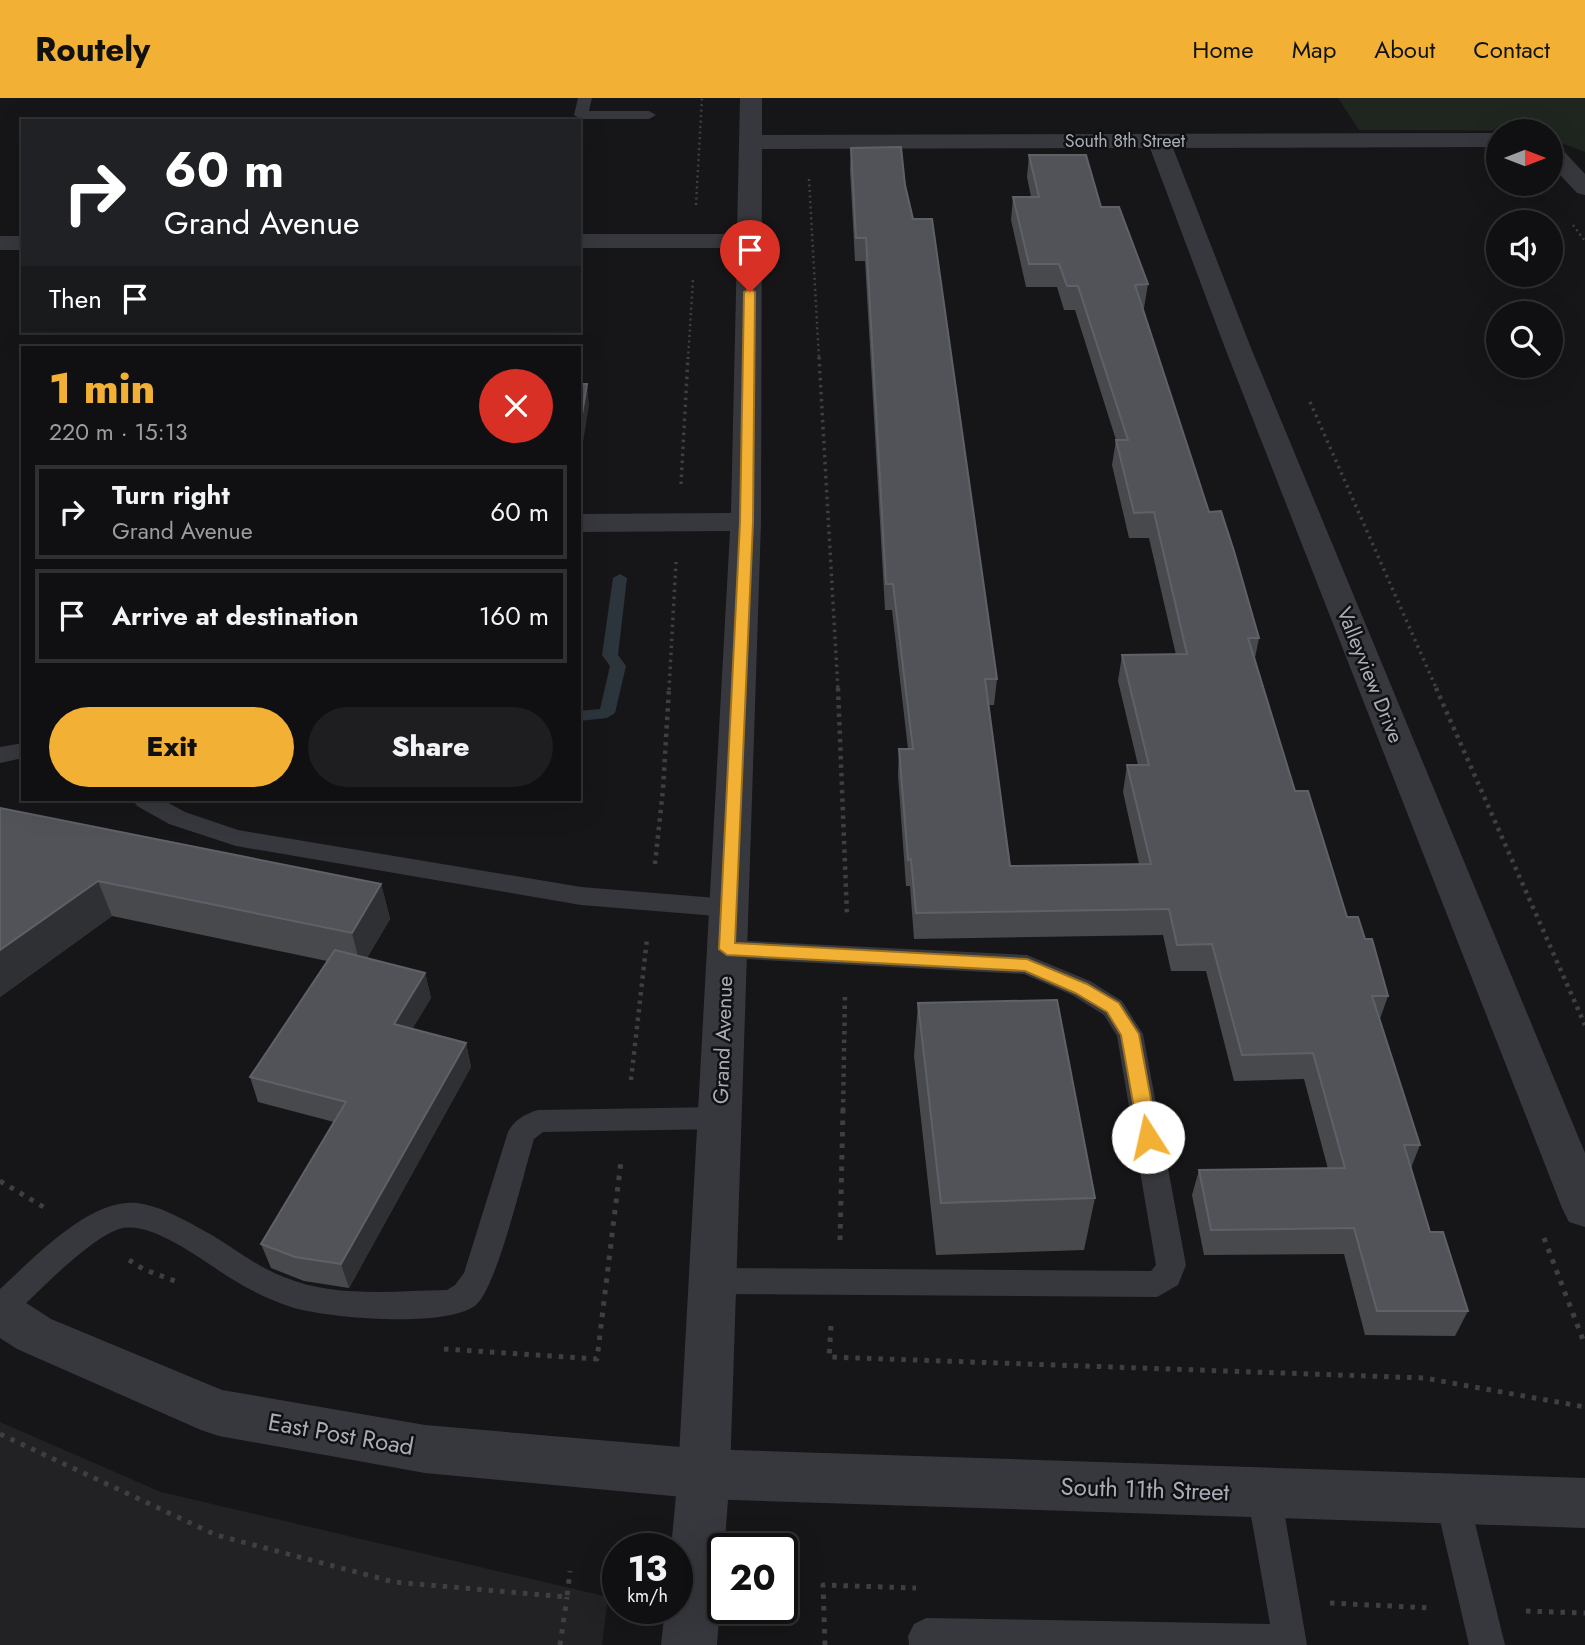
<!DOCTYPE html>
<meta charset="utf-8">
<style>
:root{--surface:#101012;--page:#1e1e20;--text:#f1f3f6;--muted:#9c9d9f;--line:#303032;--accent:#f2b134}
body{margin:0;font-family:Jost,sans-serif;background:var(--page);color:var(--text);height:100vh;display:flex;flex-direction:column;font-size:26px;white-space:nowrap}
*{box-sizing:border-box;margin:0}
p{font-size:23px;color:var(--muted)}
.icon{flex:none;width:38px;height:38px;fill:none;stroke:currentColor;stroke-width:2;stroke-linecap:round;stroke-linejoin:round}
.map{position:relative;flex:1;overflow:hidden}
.drawer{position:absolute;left:21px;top:248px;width:560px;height:455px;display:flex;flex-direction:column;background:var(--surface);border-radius:0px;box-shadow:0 7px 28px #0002,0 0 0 2px var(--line)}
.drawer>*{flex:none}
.guide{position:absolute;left:21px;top:21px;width:560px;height:214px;border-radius:0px;box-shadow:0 7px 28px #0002,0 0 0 2px var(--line);background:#202124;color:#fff;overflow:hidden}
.needle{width:46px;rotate:90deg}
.buttons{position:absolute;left:1486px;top:21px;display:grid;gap:14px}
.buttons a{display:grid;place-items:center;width:77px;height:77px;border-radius:50%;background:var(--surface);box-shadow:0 7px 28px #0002,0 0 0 2px var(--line);font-size:35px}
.speed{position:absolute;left:602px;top:1435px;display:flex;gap:14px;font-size:35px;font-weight:700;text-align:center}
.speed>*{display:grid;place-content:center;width:91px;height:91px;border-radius:50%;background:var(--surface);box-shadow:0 7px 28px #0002,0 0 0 2px var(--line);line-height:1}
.speed small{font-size:18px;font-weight:400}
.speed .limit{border:4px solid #111;border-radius:10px;background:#fff;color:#111}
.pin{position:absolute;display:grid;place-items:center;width:60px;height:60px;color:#fff;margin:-72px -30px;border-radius:50% 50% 50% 0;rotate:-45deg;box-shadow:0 0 7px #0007}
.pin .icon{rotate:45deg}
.me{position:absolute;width:77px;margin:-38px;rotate:350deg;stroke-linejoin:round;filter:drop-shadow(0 0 5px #0008)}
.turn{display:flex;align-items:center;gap:24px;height:147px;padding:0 28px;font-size:32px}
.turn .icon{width:91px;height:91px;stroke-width:2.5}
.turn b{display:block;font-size:49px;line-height:60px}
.then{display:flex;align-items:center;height:66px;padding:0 28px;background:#0003;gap:14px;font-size:26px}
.round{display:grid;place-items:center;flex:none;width:74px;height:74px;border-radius:37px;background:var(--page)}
.head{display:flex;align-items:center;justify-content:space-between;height:119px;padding:0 28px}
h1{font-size:42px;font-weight:800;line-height:52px;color:var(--accent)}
.primary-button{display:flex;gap:14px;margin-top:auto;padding:14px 28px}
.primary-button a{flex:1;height:80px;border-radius:42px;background:var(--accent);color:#111;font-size:28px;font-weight:800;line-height:80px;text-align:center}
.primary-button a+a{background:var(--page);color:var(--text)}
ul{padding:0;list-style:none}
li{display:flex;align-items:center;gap:21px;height:94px;margin:0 14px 10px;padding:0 14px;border:4px solid var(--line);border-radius:0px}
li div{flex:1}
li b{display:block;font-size:26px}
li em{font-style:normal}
header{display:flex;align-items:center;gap:42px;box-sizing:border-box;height:98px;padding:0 35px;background:var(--accent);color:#111}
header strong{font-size:33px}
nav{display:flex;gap:38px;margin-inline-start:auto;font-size:24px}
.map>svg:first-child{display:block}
.built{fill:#222225}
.green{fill:#1e261f}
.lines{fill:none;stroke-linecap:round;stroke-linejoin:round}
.stream{fill:#2c353c;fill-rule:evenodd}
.path-far3{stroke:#3d3f44;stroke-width:2.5;stroke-dasharray:2 3.5;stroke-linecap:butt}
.path-far2{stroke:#3d3f44;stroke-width:3.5;stroke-dasharray:2.5 4.5;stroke-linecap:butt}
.path-far1{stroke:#3d3f44;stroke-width:4.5;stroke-dasharray:3.5 5;stroke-linecap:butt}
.path{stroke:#3d3f44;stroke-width:5;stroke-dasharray:4.5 7;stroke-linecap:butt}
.service{fill:#37383d;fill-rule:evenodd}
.minor{fill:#37383d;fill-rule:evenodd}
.tertiary{fill:#37383d;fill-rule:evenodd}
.wall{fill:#47494d}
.shaded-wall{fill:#2f3033}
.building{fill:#525359;stroke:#5f6168;stroke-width:2}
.route{fill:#f2b134;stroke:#9d7322;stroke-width:2}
.labels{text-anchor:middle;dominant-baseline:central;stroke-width:5;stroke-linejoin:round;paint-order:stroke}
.far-street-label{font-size:18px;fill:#a8adb8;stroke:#111113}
.street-label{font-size:21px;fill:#a8adb8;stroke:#111113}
.near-street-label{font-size:24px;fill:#a8adb8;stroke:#111113}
</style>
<header>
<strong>Routely</strong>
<nav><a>Home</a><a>Map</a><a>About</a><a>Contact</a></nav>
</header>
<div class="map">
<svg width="1585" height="1547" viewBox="0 0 1585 1547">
<rect width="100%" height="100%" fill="#161618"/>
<polygon class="built" points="0,1324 161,1394 608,1499 602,1547 0,1547"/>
<polygon class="green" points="1338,0 1585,0 1585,54 1551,41 1550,33 1359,32"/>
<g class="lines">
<polygon class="stream" points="620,476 627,480 618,557 626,568 615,615 607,620 579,623 579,613 600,611 610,568 602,557 613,480"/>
<g class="path-far3">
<polyline points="809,81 819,261"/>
<polyline points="696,107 702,0"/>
<polyline points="1573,127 1585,143"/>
<polyline points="688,261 693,181"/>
</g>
<g class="path-far2">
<polyline points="819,259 838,592"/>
<polyline points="1310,304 1437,592"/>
<polyline points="681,386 688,259"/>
<polyline points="669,592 676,464"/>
</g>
<g class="path-far1">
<polyline points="838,590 847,817"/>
<polyline points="1436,590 1585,927"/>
<polyline points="655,766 663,691 669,590"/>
<polyline points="631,982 647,841"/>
<polyline points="843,1013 845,896"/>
</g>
<g class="path">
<polyline points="0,1083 47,1111"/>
<polyline points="1544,1140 1585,1247"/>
<polyline points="840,1142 843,1011"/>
<polyline points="129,1162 143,1171 175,1183"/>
<polyline points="831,1228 829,1259 1424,1280 1585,1309"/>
<polyline points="444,1251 597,1261 621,1063"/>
<polyline points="0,1336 216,1437 394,1484 567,1499 570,1473"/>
<polyline points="1330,1505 1430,1510"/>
<polyline points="1526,1513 1585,1515"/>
<polyline points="560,1547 567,1499"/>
<polyline points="825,1547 823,1487 916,1490"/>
</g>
<g class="service">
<polygon points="578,0 592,0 589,13 649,13 656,17 649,21 581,21 574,17"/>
<polygon points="23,645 23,660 0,665 0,649"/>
<polygon points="133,702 163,702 185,714 238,732 581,789 729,801 738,804 742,810 738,816 729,819 581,807 236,748 169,726 137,708"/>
<polygon points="727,842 1027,857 1090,883 1122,903 1143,936 1186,1167 1178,1187 1157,1199 713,1196 702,1192 698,1183 702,1174 713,1170 1151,1173 1156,1167 1117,938 1104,917 1072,897 1024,876 727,860 718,858 714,851 718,844"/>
<path d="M720,1009l10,3 4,8 -4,8 -10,3 -177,3 -9,7c-10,33 -36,144 -57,165 -27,25 -148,14 -183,4 -22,-7 -43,-17 -62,-29 -28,-17 -76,-56 -109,-51 -30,6 -89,68 -112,90l-11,4v-33c33,-30 89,-91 137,-86 25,3 51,19 73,31 24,14 47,33 74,43 49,21 111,14 163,13l8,-5 9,-12 44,-141c6,-12 17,-18 30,-22z"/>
<polygon points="1264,1379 1276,1384 1281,1395 1307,1547 909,1547 908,1538 914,1526 926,1520 1270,1526 1247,1395 1252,1384"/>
<polygon points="1452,1385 1464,1390 1469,1401 1505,1547 1469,1547 1435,1401 1440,1390"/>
</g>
<g class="minor">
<polygon points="740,0 762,0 762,37 1498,35 1498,49 1173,50 1251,250 1585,1055 1585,1129 1569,1124 1562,1110 1225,250 1150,50 762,51 761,424 730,1376 717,1547 661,1547 665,1510 677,1510 677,1451 671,1451 678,1376 730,433 579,434 579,416 731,415 737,150 579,150 579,136 737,136"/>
<polygon points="1550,45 1558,47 1585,76 1585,97 1577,95 1550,66"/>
<rect x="0" y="138" width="23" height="14"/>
</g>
<polygon class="tertiary" points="0,1193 17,1199 51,1221 222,1292 425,1327 704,1351 1585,1380 1585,1430 704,1401 425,1375 219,1338 201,1332 17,1251 0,1240"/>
</g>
<g class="wall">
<polygon points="851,50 905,87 997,581 994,607 989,607 1010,768 1139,766 1123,694 1127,667 1138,667 1118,583 1122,557 1176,557 1149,440 1129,440 1112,367 1116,342 1075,212 1064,212 1057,189 1026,189 1011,122 1013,99 1031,99 1027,79 1029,57 1101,109 1148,186 1144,210 1143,210 1209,414 1259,540 1255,560 1295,693 1347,819 1365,841 1388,898 1380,921 1420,1047 1411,1070 1430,1134 1468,1213 1455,1238 1365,1237 1344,1156 1204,1157 1192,1097 1199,1072 1328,1071 1304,981 1234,983 1206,873 1171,873 1163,837 914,841 910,788 906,788 898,677 899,651 908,651 892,512 885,512 865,163 855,163 850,72"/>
<polygon points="0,710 381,786 390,821 367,860 425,875 431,900 412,931 466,945 471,969 349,1190 304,1183 271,1170 261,1146 334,1024 258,1004 250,979 327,863 112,818 0,899"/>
<polygon points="918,905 1095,1100 1084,1152 936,1157 914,958"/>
</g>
<g class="shaded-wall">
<polygon points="587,286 589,307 579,369 579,334"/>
<polygon points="98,783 112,818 0,899 0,852"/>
<polygon points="381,786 390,821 361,870 352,835"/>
<polygon points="425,875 431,900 400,951 394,926"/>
<polygon points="466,945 471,969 349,1190 341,1166"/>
</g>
<g class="building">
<polygon points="901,49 905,87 913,121 932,121 997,581 985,581 1010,768 1151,766 1127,667 1149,667 1122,557 1187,556 1154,414 1134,415 1116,342 1128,342 1078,188 1067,188 1059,166 1029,166 1013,99 1039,99 1029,57 1086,57 1101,109 1119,109 1148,186 1135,187 1209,414 1221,413 1234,453 1259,540 1248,540 1295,693 1308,693 1347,819 1358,819 1365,841 1372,841 1388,898 1372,898 1420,1047 1404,1047 1430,1134 1443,1134 1468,1213 1377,1213 1354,1130 1211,1132 1199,1072 1345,1070 1313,955 1242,957 1212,846 1177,847 1169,811 916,815 911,761 908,762 899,651 913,651 893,486 886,486 866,140 856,140 851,50"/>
<polygon points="579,286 587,286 579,334"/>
<polygon points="0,710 381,786 352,835 98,783 0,852"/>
<polygon points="335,852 425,875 394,926 466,945 341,1166 295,1159 261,1146 346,1004 250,979"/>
<polygon points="1057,902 1095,1100 941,1105 918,905"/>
</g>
<polygon class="route" points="750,191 755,194 753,424 735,845 1027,861 1087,886 1119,905 1139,936 1158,1039 1155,1044 1148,1046 1142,1044 1139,1039 1121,937 1107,914 1075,895 1025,873 727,857 719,851 740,424 744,194"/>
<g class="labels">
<g class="far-street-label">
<text x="1125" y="43">South 8th Street</text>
</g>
<g class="street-label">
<text transform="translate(1370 577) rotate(68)">Valleyview Drive</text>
<text transform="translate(723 942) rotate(-88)">Grand Avenue</text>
</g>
<g class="near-street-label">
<text transform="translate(341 1336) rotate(10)">East Post Road</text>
<text transform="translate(1145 1391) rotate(2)">South 11th Street</text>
</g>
</g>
</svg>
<div class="buttons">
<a><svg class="needle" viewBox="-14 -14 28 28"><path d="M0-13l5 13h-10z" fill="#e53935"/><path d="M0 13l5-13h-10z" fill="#9c9d9f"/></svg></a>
<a><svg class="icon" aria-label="sound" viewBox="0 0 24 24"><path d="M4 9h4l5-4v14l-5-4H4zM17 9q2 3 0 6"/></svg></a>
<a><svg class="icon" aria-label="search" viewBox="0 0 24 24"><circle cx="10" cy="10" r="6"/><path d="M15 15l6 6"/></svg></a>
</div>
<div class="speed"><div>13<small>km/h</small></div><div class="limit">20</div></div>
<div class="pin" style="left:750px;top:194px;background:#d93025"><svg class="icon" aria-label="arrive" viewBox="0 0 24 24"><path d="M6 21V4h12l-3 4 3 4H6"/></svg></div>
<svg class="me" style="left:1148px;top:1039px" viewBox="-20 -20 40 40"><circle r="19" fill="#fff"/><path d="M0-13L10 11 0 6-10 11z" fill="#f2b134"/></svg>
<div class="guide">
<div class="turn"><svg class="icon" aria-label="right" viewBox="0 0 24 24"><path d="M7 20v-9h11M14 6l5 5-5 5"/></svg><div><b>60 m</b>Grand Avenue</div></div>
<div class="then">Then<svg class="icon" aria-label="arrive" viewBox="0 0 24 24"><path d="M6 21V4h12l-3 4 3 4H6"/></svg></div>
</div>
<section class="drawer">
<div class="head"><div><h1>1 min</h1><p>220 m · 15:13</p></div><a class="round" style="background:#d93025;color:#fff"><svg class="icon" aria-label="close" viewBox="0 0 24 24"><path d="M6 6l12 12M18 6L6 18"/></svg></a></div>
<ul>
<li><svg class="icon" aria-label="right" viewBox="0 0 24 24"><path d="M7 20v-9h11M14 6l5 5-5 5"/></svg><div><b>Turn right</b><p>Grand Avenue</p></div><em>60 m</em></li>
<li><svg class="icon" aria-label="arrive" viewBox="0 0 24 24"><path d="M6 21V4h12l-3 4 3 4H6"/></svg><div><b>Arrive at destination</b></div><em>160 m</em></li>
</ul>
<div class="primary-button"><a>Exit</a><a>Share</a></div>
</section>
</div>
